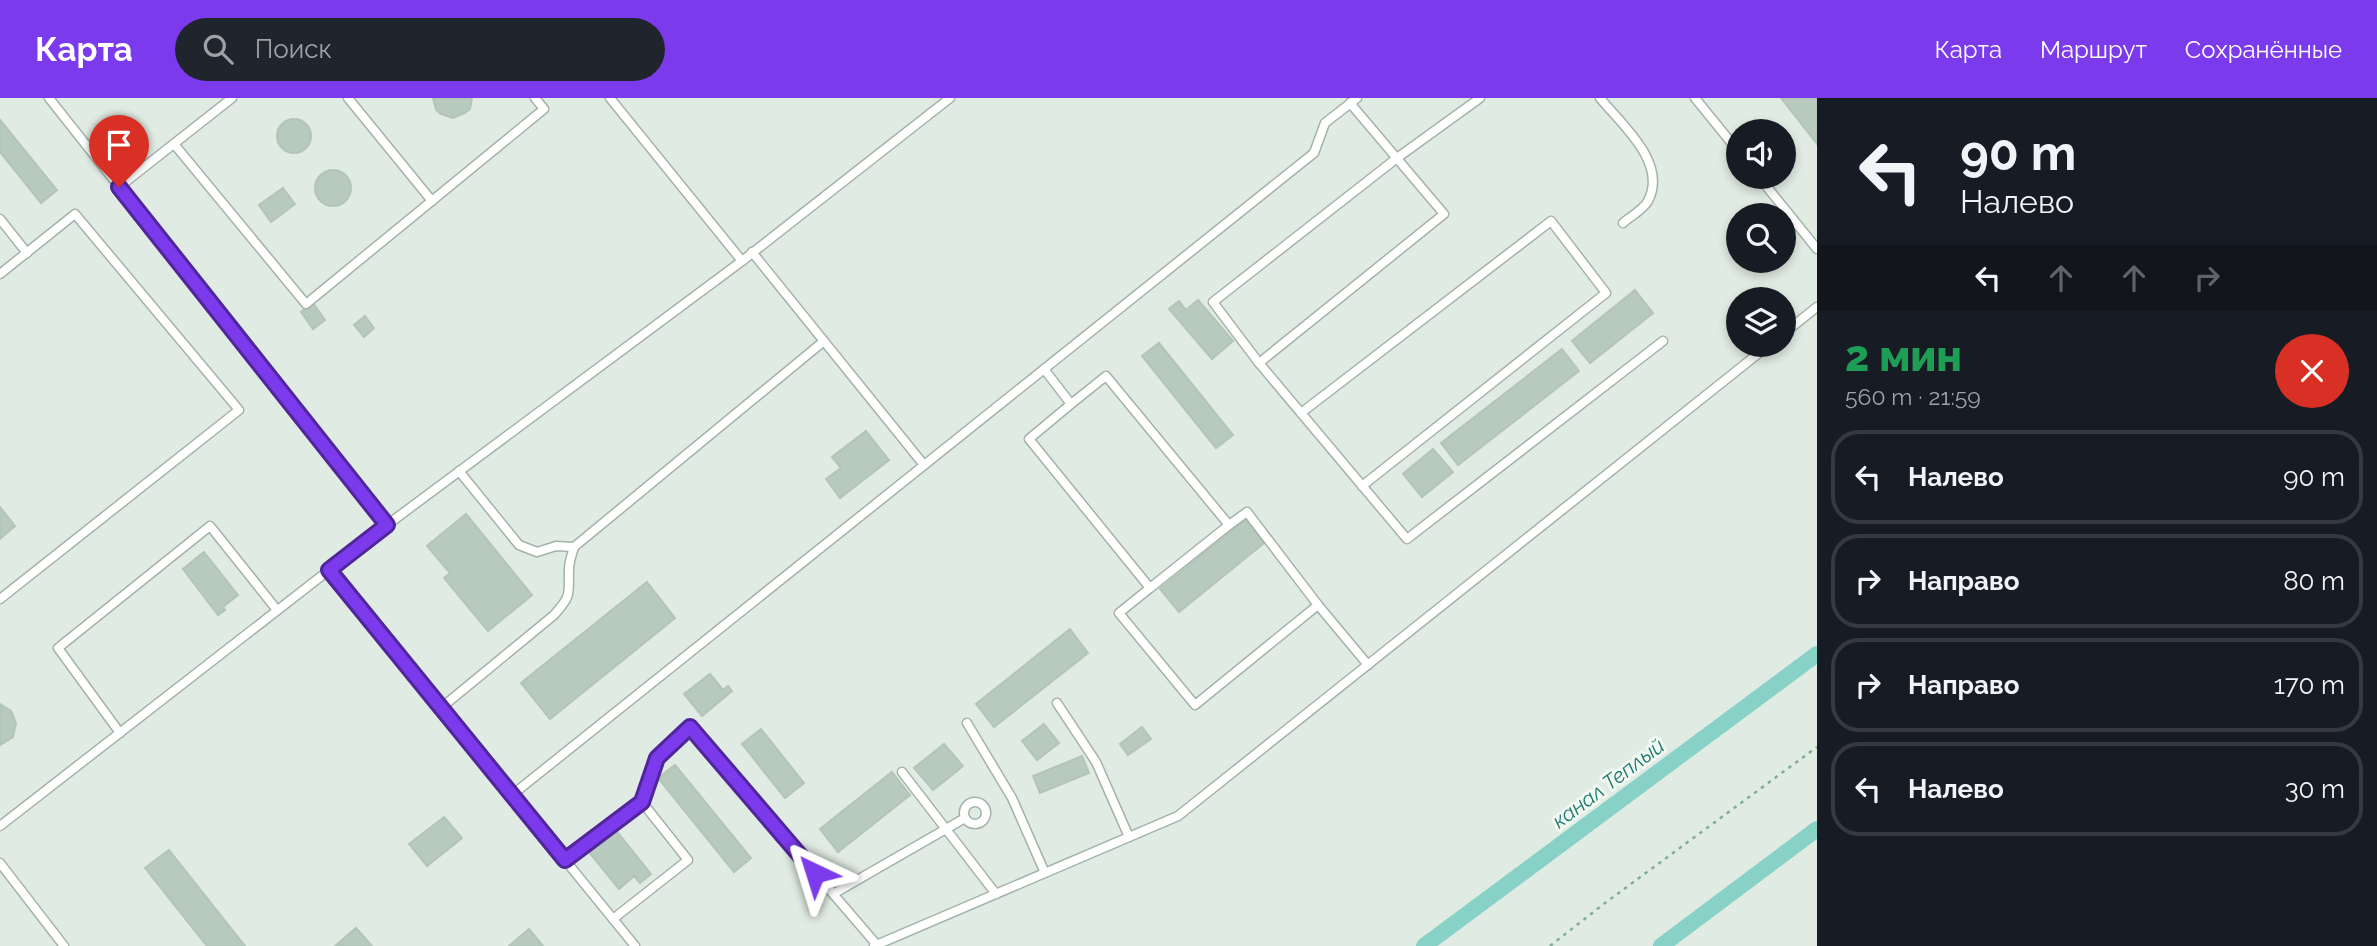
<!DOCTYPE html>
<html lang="ru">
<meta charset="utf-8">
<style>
:root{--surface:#171b24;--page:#20242c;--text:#f1f3f6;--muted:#9ea1a6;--line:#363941;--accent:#7c3aed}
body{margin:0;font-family:Raleway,sans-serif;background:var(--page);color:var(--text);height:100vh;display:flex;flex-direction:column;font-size:26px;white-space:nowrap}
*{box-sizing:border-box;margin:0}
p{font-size:23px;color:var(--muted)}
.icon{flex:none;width:38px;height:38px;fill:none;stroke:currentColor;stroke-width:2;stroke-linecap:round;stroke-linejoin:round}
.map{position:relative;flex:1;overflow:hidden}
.sheet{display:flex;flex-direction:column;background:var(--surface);width:560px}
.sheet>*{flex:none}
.top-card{background:#171b24;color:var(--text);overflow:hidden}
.buttons{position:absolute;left:1726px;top:21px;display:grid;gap:14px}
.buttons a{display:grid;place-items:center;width:70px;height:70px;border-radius:50%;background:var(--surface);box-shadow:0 4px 10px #0003;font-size:35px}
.pin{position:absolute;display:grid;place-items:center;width:60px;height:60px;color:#fff;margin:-72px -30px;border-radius:50% 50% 50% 0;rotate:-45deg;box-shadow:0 0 7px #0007}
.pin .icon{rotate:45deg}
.me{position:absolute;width:77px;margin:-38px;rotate:319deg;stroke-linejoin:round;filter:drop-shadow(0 0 5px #0008)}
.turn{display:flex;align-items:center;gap:24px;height:147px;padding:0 28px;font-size:32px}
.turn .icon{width:91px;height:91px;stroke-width:2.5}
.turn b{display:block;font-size:49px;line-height:60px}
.lanes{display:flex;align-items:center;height:66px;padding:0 28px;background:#0003;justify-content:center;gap:35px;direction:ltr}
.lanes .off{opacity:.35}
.round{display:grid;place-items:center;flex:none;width:74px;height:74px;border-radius:37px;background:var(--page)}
.overview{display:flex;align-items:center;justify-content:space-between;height:119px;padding:0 28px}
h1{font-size:42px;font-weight:800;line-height:52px;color:#1e9e55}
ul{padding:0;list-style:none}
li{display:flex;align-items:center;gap:21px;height:94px;margin:0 14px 10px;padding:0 14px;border:4px solid var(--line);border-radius:28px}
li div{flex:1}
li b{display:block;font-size:26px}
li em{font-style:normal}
header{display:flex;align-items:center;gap:42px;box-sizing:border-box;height:98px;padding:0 35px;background:var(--accent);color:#fff}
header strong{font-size:33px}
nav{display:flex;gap:38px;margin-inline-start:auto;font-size:24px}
.search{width:490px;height:63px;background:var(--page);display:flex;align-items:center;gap:18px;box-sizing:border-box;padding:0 24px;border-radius:38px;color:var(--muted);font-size:26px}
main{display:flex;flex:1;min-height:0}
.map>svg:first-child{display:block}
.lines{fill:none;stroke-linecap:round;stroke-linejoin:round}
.canal{stroke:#87d1c7;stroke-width:16}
.building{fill:#b8c9be;stroke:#b3c5b8;stroke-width:2}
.lane-casing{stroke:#a3b3a8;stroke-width:11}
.path{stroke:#80af93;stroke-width:2.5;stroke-dasharray:3.5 5;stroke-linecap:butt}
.lane{stroke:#fff;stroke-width:8}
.route-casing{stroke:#51269a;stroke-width:18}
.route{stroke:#7c3aed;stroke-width:12}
.labels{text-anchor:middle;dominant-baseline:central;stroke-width:6;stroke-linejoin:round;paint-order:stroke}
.water-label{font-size:21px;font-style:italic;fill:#1a786c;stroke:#f1f8f2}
</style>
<header>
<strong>Карта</strong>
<div class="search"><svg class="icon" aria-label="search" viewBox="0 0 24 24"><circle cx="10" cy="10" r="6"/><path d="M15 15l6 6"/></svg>Поиск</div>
<nav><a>Карта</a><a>Маршрут</a><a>Сохранённые</a></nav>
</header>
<main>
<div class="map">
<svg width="1817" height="848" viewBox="0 0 1817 848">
<rect width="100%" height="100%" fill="#e0ebe3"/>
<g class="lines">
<g class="canal">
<polyline points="1424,848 1817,556"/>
<polyline points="1661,848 1817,731"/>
</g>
</g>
<g class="building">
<polygon points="433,0 472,0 470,11 465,15 453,20 441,16 436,12"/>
<polygon points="1781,0 1817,0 1817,46"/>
<circle cx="294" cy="38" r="17"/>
<polygon points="0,22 57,92 41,105 0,54"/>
<circle cx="333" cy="90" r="18"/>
<polygon points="283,90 295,106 271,124 259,107"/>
<polygon points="1635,192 1653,215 1590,265 1572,243"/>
<polygon points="1198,202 1233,243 1212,261 1169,211 1179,203 1186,212"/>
<polygon points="313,205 325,222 313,231 301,214"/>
<polygon points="365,218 374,230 364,239 354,227"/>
<polygon points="1159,245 1233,337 1216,350 1142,258"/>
<polygon points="1562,251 1579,273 1458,367 1441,345"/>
<polygon points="866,333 889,362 840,400 826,381 841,370 832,359"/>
<polygon points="1433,351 1453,374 1422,399 1403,376"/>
<polygon points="0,409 15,428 0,441"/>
<polygon points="466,416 532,497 488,533 444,480 450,475 427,448"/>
<polygon points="1245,422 1264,445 1179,514 1160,491"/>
<polygon points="204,454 238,497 223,509 225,512 218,517 183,471"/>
<polygon points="647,484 675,520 550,621 521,585"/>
<polygon points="1070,531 1088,555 994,629 976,606"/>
<polygon points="710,576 723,592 728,588 732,593 702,618 684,596"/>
<polygon points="0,606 11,613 16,625 13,639 0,647"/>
<polygon points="1044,626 1059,645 1037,662 1022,643"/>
<polygon points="1142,629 1151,641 1128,657 1120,646"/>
<polygon points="761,631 804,685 785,700 742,646"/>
<polygon points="944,646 963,668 933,692 914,670"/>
<polygon points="1082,658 1089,675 1040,695 1033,678"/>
<polygon points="675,667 751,760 734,774 658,680"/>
<polygon points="892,674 910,697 838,754 820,731"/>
<polygon points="444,719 462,740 427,768 409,746"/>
<polygon points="615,731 651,776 640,785 634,778 619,791 588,753"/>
<polygon points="169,752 245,848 207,848 145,770"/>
<polygon points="356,830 372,848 335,848"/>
<polygon points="529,831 543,848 509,848"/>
</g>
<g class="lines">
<g class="lane-casing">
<g id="lane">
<polyline points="49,0 387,427 742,163"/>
<polyline points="348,0 432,103"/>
<polyline points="610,0 742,163 950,0"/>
<path d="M1600,0c22,27 68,65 48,103 -4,8 -17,15 -25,22"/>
<polyline points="1695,0 1738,53"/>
<polyline points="1350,5 1444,116 1259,265 1213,204 1397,60 1480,0"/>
<polyline points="174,46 306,206 544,11 535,0"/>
<polyline points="1759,79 1817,151"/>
<polyline points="119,89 232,0"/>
<polyline points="0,121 27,155"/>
<polyline points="752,154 924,367"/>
<polyline points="0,176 75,116 239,312 0,501"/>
<polyline points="1783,236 1817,209"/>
<polyline points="1259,265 1407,441 1663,243"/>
<polyline points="1044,271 1071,306 1106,278 1229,427 1150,490 1029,341 1071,306"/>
<polyline points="1301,315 1551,123 1606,195 1362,388"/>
<polyline points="459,373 519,447 537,454 556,448 574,449"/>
<polyline points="329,472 635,848"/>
<polyline points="1150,490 1119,515 1195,607 1318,507 1247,414 1229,427"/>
<polyline points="1318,507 1368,567"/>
<polyline points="1057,605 1096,664 1129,739"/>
<path d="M441,610l113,-93c19,-21 14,-21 15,-46 0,-7 3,-15 5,-22l250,-206"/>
<polyline points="967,625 1012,700 1045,775"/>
<polyline points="120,635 58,550 210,428 277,512"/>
<polyline points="902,674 996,796"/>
<polyline points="512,697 1314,55 1325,25 1357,0"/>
<circle cx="975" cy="715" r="11"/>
<polyline points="0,728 387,427"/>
<polyline points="565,762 642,704 657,661 690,629 877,847"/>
<polyline points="0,765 64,848"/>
<polyline points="833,796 965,720"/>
<polyline points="613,821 688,762 642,704"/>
<polyline points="874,848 1178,718 1769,247"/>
</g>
</g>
<polyline class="path" points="1550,848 1605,805 1817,649"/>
<use href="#lane" class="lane"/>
</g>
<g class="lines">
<g class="route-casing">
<polyline id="route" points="119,89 387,427 329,472 565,762 642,704 657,660 690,629 815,775"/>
</g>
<use href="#route" class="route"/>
</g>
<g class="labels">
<g class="water-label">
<text transform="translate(1608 685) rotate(-37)">канал Теплый</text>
</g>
</g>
</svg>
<div class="buttons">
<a><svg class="icon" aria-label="sound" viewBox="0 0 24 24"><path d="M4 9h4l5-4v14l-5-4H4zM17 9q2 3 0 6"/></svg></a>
<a><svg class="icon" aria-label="search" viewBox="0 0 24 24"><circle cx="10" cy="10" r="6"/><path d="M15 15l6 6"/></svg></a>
<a><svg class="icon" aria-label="layers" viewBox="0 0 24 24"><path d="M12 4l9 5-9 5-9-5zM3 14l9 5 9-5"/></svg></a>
</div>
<div class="pin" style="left:119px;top:89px;background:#d93025"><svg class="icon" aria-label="arrive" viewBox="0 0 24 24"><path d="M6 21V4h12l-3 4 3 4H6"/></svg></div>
<svg class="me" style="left:815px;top:775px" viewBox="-20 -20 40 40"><path d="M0-17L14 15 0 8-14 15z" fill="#7c3aed" stroke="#fff" stroke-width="4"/></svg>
</div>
<section class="sheet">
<div class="top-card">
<div class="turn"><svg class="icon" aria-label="left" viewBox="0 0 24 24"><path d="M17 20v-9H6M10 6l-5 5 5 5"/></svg><div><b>90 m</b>Налево</div></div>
<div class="lanes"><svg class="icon" aria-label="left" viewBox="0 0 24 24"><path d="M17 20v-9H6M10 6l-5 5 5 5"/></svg><svg class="icon off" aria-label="ahead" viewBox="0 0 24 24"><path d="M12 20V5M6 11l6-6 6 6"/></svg><svg class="icon off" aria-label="ahead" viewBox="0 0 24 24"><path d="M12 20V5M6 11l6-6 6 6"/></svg><svg class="icon off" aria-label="right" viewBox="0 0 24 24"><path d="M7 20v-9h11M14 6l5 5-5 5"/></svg></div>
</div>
<div class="overview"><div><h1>2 мин</h1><p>560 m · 21:59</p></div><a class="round" style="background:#d93025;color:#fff"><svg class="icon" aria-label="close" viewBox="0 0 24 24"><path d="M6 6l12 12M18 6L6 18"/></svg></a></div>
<ul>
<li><svg class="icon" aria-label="left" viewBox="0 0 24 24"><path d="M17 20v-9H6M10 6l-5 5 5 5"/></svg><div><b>Налево</b></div><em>90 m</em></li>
<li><svg class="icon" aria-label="right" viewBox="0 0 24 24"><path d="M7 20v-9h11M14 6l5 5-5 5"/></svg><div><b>Направо</b></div><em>80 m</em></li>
<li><svg class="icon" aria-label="right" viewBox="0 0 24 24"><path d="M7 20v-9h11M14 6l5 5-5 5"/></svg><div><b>Направо</b></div><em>170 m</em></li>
<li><svg class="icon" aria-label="left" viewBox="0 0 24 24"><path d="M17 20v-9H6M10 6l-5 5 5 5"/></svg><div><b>Налево</b></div><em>30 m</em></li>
</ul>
</section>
</main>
